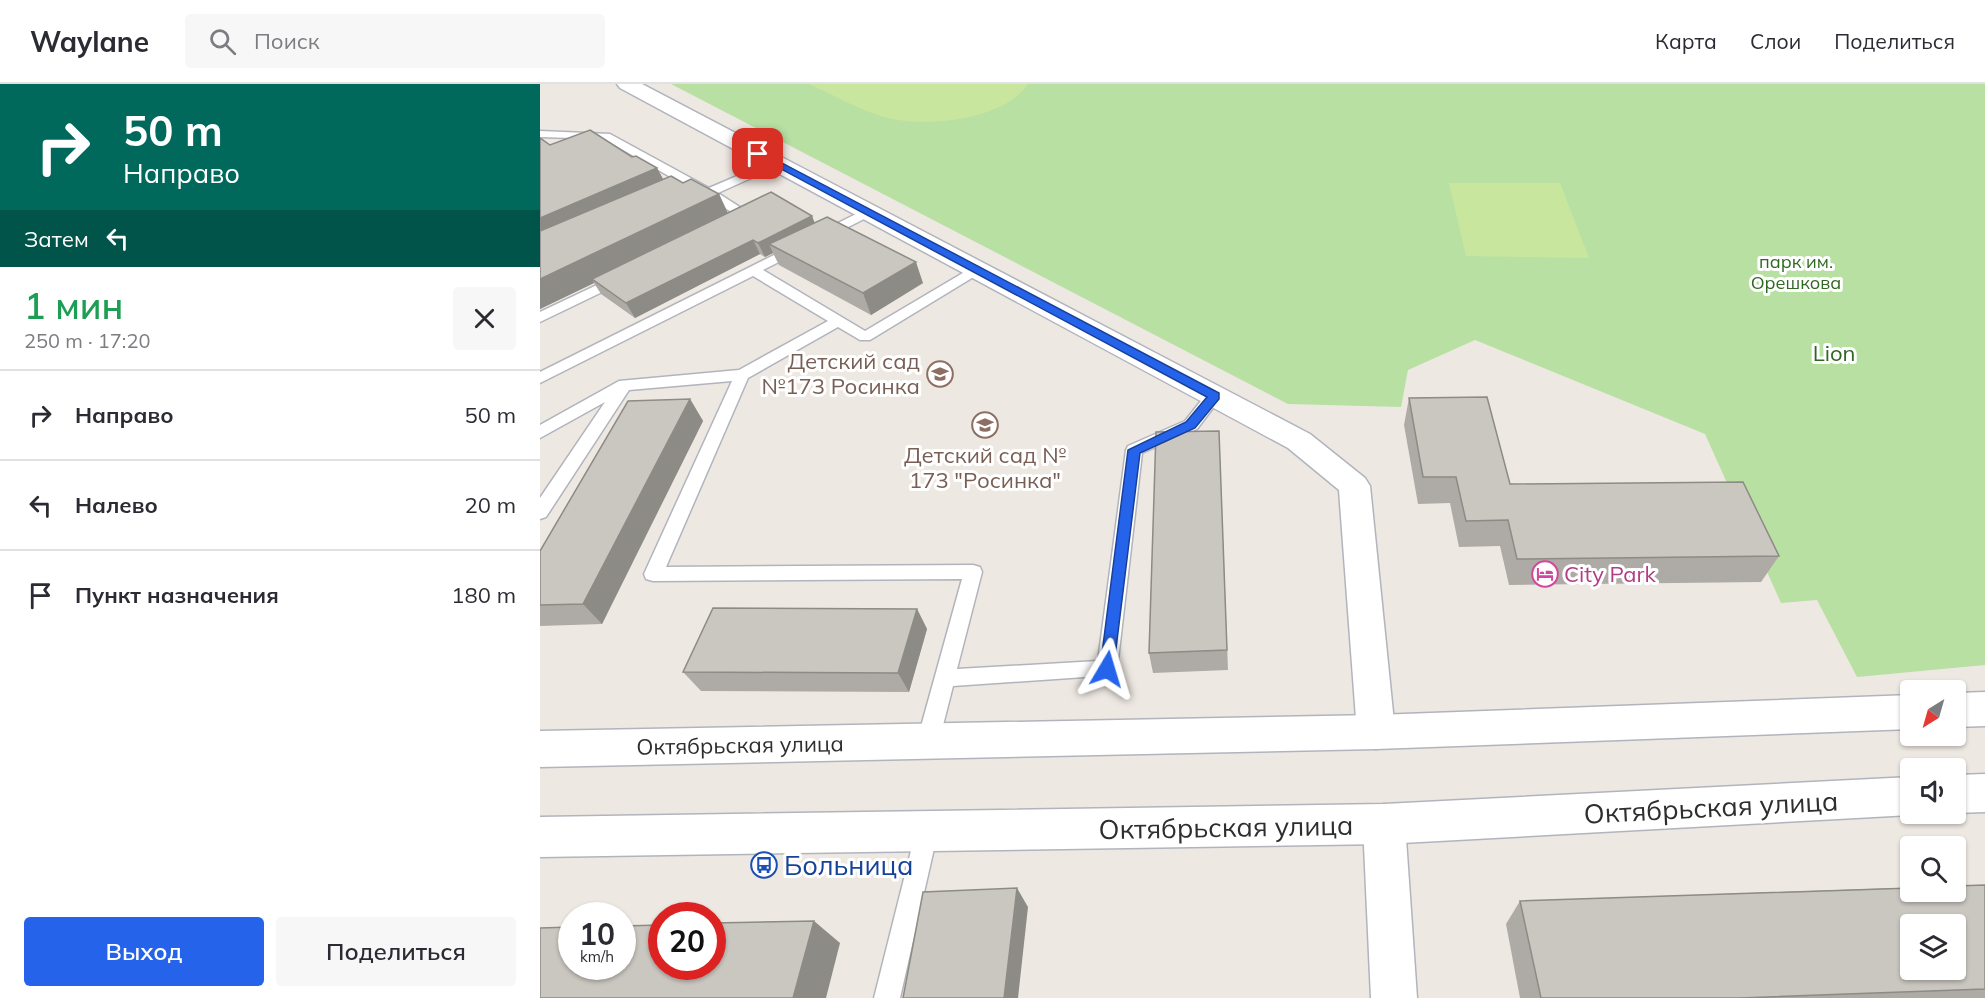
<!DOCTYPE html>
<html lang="ru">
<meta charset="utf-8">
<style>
:root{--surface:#fff;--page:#f7f7f7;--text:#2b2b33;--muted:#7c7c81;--line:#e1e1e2;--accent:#2563eb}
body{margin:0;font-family:Mulish,sans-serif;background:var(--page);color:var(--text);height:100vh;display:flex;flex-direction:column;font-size:22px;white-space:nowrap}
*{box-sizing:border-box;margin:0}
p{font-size:20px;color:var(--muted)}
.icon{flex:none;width:33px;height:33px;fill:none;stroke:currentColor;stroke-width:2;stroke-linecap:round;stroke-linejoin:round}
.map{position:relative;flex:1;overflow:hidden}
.side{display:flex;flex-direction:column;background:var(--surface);width:540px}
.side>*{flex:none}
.top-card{background:#00695c;color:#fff;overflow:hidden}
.needle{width:39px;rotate:217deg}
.tools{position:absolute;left:1360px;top:596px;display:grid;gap:12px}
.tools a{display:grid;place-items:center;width:66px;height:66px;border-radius:6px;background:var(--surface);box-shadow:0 2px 4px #0004;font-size:30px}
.speed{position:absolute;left:18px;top:818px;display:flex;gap:12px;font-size:30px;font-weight:700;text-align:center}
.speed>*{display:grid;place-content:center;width:78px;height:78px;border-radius:50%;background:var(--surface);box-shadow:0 2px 4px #0004;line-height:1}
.speed small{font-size:15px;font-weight:400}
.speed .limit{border:9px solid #d22;background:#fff;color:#111}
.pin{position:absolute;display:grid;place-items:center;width:51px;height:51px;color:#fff;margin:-26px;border-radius:12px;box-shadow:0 3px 9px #0006}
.me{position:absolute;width:66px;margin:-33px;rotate:7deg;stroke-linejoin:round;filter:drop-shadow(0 0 4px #0008)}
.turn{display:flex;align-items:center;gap:21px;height:126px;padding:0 24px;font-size:27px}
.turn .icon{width:78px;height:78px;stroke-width:2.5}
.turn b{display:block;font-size:42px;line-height:51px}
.then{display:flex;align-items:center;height:57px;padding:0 24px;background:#0003;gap:12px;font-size:22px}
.round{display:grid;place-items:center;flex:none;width:63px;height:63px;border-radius:6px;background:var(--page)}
.headline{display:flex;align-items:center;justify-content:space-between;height:102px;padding:0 24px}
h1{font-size:36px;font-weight:600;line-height:45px;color:#1e9e55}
.button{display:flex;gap:12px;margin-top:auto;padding:12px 24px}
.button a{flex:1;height:69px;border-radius:6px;background:var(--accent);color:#fff;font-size:24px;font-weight:600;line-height:69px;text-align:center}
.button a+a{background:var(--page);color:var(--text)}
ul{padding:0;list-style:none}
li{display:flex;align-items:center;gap:18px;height:90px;padding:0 24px;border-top:2px solid var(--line)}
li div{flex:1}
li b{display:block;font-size:22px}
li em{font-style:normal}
header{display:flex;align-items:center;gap:36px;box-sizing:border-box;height:84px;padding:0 30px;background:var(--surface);border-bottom:2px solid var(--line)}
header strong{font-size:28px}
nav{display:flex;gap:33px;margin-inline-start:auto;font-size:21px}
.search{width:420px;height:54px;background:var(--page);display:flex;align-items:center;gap:15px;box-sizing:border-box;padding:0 21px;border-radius:6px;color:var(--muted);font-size:22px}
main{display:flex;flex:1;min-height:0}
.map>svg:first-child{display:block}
.green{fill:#b8e0a3}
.pitch{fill:#c9e69f}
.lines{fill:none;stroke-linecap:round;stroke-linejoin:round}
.lane-casing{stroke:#b2b4bd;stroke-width:3}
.street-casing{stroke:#b2b4bd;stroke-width:3}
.secondary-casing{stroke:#b2b4bd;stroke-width:3}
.lane{fill:#fff;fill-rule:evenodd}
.street{fill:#fff;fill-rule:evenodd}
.secondary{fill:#fff;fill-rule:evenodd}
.wall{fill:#aeaaa5}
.shaded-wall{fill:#8d8b86}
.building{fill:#cac6c0;stroke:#8d8b86;stroke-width:1.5;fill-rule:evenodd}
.route{fill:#2563eb;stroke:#184099;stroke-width:1.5}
.labels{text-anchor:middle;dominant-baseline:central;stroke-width:6;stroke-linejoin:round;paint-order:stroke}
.far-park-label{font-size:18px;fill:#306821;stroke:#fff}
.park-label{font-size:22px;fill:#306821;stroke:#fff}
.education-label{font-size:22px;fill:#785e54;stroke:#fff;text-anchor:end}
.hotel-label{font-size:22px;fill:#b23c85;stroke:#fff;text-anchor:start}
.street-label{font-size:22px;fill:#2e2e2e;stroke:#fff}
.near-street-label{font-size:27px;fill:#2e2e2e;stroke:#fff}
.near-transit-label{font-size:27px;fill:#164399;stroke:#fff;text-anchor:start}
</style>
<header>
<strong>Waylane</strong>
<div class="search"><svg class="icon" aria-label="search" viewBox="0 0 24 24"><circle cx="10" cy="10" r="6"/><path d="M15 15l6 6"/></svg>Поиск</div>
<nav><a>Карта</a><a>Слои</a><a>Поделиться</a></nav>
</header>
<main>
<section class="side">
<div class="top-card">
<div class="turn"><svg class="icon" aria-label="right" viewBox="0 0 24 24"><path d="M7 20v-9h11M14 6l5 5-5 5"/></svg><div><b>50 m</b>Направо</div></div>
<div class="then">Затем<svg class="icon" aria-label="left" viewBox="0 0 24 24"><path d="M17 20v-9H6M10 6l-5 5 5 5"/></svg></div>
</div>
<div class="headline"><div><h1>1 мин</h1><p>250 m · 17:20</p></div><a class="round"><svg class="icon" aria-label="close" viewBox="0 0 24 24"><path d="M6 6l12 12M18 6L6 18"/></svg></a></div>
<ul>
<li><svg class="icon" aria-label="right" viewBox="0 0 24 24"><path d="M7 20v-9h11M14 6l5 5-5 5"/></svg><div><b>Направо</b></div><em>50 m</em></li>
<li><svg class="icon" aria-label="left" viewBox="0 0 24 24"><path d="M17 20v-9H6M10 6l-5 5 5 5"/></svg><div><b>Налево</b></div><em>20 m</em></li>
<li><svg class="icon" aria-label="arrive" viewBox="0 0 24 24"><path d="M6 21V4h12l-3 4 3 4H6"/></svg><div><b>Пункт назначения</b></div><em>180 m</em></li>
</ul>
<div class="button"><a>Выход</a><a>Поделиться</a></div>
</section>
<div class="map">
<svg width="1445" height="914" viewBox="0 0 1445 914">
<rect width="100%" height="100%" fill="#eee8e2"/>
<polygon class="green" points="131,0 1445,0 1445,581 1317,593 1277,516 1241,519 1165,350 935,256 868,286 861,323 748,320"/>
<g class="pitch">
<path d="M269,0h219c-24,37 -109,45 -147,32 -25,-8 -48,-21 -72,-32z"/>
<polygon points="909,99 1020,99 1049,174 926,172"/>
</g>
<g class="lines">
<g class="lane-casing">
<g id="lane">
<polygon points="0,47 70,50 169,104 232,77 242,80 178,109 212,131 196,140 190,136 197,131 64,55 0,53"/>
<polygon points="328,124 332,125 332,131 223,186 325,247 433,183 443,183 445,186 330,256 320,256 298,243 208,294 126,483 433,481 440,483 442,488 417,585 558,577 586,366 588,362 645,337 668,308 674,307 682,312 657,345 602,369 577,585 574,591 413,602 399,657 396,664 388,667 380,664 377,657 422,495 113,497 106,495 104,490 192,297 89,306 6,433 0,435 0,414 65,318 0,354 0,341 79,297 199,286 288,237 213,192 0,299 0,288"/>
<polygon points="80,190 87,194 85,197 0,238 0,228"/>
<polygon points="387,736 395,739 398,747 360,914 334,914 376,747 379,739"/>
</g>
</g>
<g class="street-casing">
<g id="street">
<polygon points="77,0 102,0 770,350 825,394 830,402 855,648 850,660 836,665 822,660 817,648 799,406 748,364 80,4"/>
<polygon points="844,720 859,726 865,740 877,914 831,914 823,740 829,726"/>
</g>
</g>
<g class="secondary-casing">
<g id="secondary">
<polygon points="1445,608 1445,642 1416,643 1416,609"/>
<polygon points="1371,611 1371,645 836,665 0,683 0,647 836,631"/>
<polygon points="1445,690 1445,728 1416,729 1416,691"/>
<polygon points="1371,693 1371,729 1377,729 1371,731 844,760 0,773 0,733 844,720"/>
</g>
</g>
<use href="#lane" class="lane"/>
<use href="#street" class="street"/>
<use href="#secondary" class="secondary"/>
</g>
<g class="wall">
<polygon points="0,54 10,61 92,73 117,84 123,95 143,99 179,110 188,129 272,132 274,139 383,199 331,231 239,181 233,169 225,173 220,170 95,234 61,210 54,199 0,225"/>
<polygon points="869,314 970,400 1239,472 1221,498 969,501 960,462 919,463 910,419 878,420 864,341"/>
<polygon points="150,315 163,337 62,540 0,542 0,467"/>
<polygon points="679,347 688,586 613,589 609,569"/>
<polygon points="377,525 387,545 369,608 161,607 143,588"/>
<polygon points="1445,801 1445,914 980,914 966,840 980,817"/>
</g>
<g class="shaded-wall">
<polygon points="117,84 129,106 0,163 0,134"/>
<polygon points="179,110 189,132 52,195 54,199 0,225 0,195"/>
<polygon points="272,132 278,147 229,160 233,169 225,173 218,159"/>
<polygon points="213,156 220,170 95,234 86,219"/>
<polygon points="376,178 383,199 331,231 323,209"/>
<polygon points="150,315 163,337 62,540 43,520"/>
<polygon points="377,525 387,545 369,608 358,589"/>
<polygon points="477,804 488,823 478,914 464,914"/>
<polygon points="274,837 300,859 286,914 253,914"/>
</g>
<g class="building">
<polygon points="50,46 92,73 96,72 117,84 0,134 0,54 10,61"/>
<polygon points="131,92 143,99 151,95 179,110 0,195 0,147"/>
<polygon points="231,108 272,132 218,159 213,156 86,219 52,195"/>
<polygon points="287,133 376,178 323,209 229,160"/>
<polygon points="947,313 970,400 1203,398 1239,472 977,475 968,436 926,437 916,393 883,393 869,314"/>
<polygon points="150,315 43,520 0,521 0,467 88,317"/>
<polygon points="679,347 687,566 609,569 616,348"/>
<polygon points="173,524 377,525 358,589 143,588"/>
<path d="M1445,801v104l-245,9h-199l-21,-97 391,-13v3h45v-5zM1371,840h45v45h-45z"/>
<polygon points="477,804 464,914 363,914 383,808"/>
<polygon points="274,837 253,914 0,914 0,844 32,843 32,882 82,882 82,842 122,841 122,882 172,882 172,839"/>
</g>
<polygon class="route" points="215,68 221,68 679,309 679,315 655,344 600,369 573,589 562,589 560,585 588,366 646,338 667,313 215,71"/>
<defs>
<g id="school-ring" transform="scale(1.35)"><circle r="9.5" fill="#fff" stroke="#8d6e63" stroke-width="1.5"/><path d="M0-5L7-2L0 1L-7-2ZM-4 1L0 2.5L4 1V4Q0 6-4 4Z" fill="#8d6e63"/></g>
<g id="hotel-ring" transform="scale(1.35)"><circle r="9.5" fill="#fff" stroke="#d1479c" stroke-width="1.5"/><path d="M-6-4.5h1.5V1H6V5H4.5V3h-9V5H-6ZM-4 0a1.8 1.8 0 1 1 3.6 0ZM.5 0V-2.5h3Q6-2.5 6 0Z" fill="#d1479c"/></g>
<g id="bus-ring" transform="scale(1.35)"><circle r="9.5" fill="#fff" stroke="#1a4fb4" stroke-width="1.5"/><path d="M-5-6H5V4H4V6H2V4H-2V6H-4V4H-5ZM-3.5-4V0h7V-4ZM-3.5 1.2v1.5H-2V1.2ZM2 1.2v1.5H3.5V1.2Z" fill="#1a4fb4"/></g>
</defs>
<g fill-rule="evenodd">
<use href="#school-ring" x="400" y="290"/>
<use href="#school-ring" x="445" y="341"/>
<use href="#hotel-ring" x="1005" y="490"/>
<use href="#bus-ring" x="224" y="781"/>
</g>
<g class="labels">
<g class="far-park-label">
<text x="1256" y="177">парк им.<tspan x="1256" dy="21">Орешкова</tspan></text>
</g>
<g class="park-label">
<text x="1294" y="269">Lion</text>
</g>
<g class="education-label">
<text x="380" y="277">Детский сад<tspan x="380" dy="25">№173 Росинка</tspan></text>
<text x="445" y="371" text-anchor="middle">Детский сад №<tspan x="445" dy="25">173 "Росинка"</tspan></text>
</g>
<g class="hotel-label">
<text x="1024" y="490">City Park</text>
</g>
<g class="street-label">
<text transform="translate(200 661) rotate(-1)">Октябрьская улица</text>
</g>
<g class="near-street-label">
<text transform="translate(1171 723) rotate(-3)">Октябрьская улица</text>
<text transform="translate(686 743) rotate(-1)">Октябрьская улица</text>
</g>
<g class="near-transit-label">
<text x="244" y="781">Больница</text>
</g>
</g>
</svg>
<div class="tools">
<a><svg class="needle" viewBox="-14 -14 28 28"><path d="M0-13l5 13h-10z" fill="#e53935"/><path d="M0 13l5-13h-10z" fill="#7c7c81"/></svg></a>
<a><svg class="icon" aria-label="sound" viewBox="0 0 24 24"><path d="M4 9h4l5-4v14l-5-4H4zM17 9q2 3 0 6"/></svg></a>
<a><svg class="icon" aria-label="search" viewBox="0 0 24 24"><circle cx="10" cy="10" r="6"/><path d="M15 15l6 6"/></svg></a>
<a><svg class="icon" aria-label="layers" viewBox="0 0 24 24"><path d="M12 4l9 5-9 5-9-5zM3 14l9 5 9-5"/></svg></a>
</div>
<div class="speed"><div>10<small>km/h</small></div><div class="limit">20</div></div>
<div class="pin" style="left:218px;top:70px;background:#d93025"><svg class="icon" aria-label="arrive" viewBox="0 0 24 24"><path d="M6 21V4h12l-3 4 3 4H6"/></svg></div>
<svg class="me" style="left:567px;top:585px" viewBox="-20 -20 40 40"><path d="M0-17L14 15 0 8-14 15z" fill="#2563eb" stroke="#fff" stroke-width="4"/></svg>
</div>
</main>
